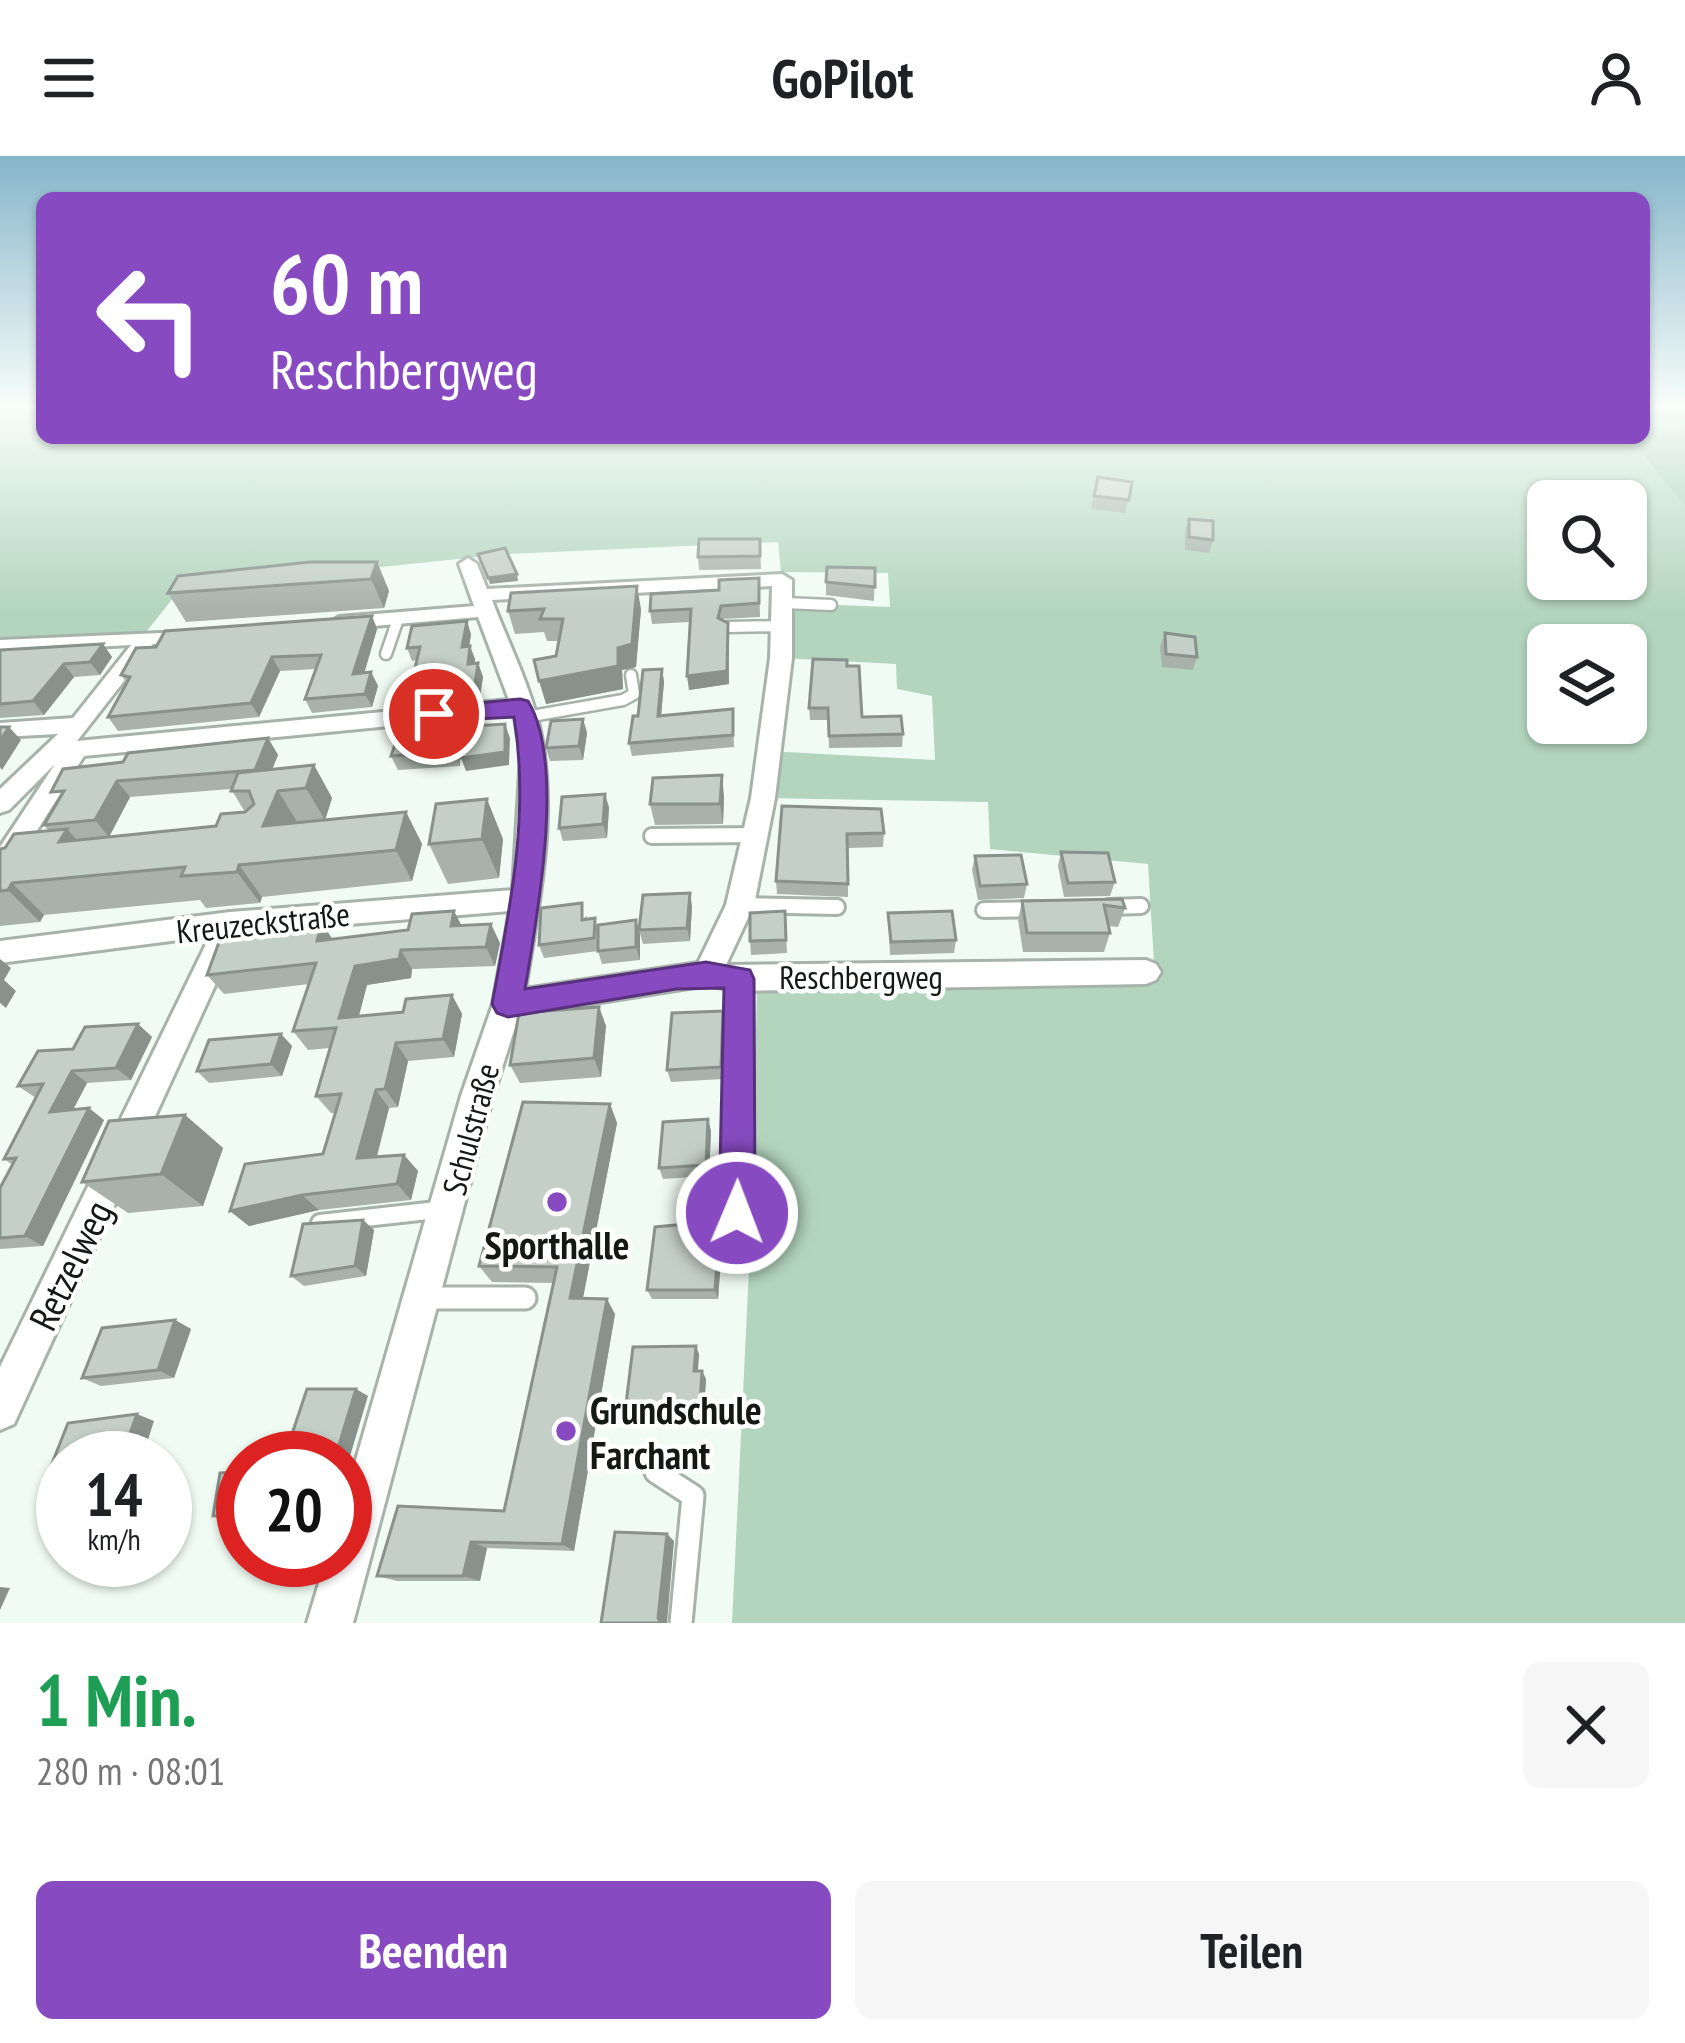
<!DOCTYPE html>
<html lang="de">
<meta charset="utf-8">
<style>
:root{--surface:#fff;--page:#f6f6f6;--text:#202124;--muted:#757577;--accent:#874ac0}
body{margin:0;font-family:"PT Sans Narrow",sans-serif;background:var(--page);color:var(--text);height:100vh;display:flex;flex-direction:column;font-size:45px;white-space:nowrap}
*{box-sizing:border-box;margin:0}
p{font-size:39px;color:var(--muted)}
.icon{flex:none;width:66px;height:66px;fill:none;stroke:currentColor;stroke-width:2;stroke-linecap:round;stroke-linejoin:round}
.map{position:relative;height:1467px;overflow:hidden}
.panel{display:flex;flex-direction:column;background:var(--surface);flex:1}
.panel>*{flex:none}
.banner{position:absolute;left:36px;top:36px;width:1614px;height:252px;border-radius:18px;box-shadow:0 3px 9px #0004;background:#874ac0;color:#fff;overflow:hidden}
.tools{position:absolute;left:1527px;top:324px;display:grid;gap:24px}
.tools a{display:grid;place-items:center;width:120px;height:120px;border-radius:18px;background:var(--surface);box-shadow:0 3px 9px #0004;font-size:60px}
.speed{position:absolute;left:36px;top:1275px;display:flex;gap:24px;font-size:60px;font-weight:700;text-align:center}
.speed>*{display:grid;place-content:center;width:156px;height:156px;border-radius:50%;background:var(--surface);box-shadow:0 3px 9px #0004;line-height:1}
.speed small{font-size:30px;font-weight:400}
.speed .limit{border:18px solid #d22;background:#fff;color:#111}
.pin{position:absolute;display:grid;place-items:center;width:102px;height:102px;color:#fff;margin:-51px;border:6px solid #fff;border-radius:50%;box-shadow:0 3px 12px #0007}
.me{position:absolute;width:132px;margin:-66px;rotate:1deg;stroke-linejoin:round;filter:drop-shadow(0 0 9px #0008)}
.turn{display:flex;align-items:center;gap:42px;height:252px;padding:0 36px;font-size:54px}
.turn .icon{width:156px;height:156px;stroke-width:2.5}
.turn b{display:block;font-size:84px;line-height:102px}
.round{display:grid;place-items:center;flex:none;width:126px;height:126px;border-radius:18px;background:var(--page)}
.headline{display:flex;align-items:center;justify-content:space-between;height:204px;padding:0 36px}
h1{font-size:72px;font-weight:600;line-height:90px;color:#1e9e55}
.cta{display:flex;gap:24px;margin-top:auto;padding:24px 36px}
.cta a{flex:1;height:138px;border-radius:18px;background:var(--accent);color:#fff;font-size:48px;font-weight:600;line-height:138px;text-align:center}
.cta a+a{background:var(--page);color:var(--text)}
header{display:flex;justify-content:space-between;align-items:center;height:156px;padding:0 36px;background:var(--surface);font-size:54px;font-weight:600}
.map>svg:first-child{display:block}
.green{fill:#b3d5bd;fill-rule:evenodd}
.forest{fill:#a4c8b0}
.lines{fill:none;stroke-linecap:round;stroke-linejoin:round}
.lane-far3-casing{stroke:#a6b2aa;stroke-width:15}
.lane-far2-casing{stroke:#a6b2aa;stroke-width:20}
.lane-far1-casing{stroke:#a6b2aa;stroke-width:22}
.lane-casing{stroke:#a6b2aa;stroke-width:27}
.street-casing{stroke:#a6b2aa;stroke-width:6}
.lane-far3{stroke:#fff;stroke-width:10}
.lane-far2{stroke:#fff;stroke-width:14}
.lane-far1{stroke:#fff;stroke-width:16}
.lane{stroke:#fff;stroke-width:21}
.street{fill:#fff;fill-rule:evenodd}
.wall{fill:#a8b2ab;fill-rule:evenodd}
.shaded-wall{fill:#88918b}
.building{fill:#c3cfc7;stroke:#88918b;stroke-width:3}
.route{fill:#874ac0;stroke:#58307d;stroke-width:3}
.poi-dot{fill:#874ac0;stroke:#fff;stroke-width:4.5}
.labels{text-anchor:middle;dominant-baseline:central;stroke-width:9;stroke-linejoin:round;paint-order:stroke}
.street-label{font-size:33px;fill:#151916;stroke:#fff}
.near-poi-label{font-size:39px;font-weight:bold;fill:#151916;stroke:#fff}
.near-street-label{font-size:39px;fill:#151916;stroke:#fff}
</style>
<header><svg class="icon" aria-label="menu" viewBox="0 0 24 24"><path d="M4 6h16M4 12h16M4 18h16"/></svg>GoPilot<svg class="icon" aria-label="person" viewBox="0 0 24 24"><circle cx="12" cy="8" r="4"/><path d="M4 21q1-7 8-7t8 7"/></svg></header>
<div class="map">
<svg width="1685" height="1467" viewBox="0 0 1685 1467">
<rect width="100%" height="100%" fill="#f0fcf3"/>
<path class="green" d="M0,251h42v31h1588l55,69v1116h-953l20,-417 5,-220 398,-7 -7,-115 -158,-15 -2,-47 -225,-4 4,-47 168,9 -3,-64 -35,-7 -1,-25 -115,-6 4,-55 105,4 -2,-34 -107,-1 -3,-30 -272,12 -325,34 -38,48 -143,9zM1548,345h78v78h-78zM1548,489h78v78h-78z"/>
<polygon class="forest" points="1644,251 1685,251 1685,351 1630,282 1644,282"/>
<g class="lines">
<g class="lane-far3-casing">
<g id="lane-far3">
<polyline points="785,447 831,449"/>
<polyline points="728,471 784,470"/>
<polyline points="386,498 398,463"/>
<polyline points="526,561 623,544 634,538 631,519"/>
</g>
</g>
<g class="lane-far2-casing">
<g id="lane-far2">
<polyline points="652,680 756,679"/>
<polyline points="741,749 837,751"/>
<polyline points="1109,751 1141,750"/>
<polyline points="984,754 1039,753"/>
</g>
</g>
<g class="lane-far1-casing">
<g id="lane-far1">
<polyline points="737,1057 739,823"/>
<polyline points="320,1067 446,1053"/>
</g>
</g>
<g class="lane-casing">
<g id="lane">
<polyline points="424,1142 525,1142"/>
<polyline points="656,1316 693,1340 681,1467"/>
</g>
</g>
<g class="street-casing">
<path id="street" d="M468,402l9,6 10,25 295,-15 10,6v78l-17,140 -21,107 -28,60 420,-5 10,4 5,8 -5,8 -10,4 -407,7 -32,-6 -188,30 -26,81 -140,527h-46l19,-63h19v-62l116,-402 32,-92 17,-93 -271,22 -225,491 -14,6v-63l210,-431 -210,27v-22l230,-29 283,-22 8,-134 -6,-39 -2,-3 -429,42 -75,119 -9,3v-31l55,-83 -46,46 -9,3v-24l58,-55 -58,3v-14l73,-5 58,-73 -131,7v-12l206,-9v8l-7,2 -46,3 -76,97 432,-41 -31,-83 -139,12 -10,-6 10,-6 135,-11 -15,-42zM772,430l-2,72 -19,140 -25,107 -28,58 -173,26c14,-86 34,-182 13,-267 -10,-41 -31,-82 -46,-122z"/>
</g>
<use href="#lane-far3" class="lane-far3"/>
<use href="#lane-far2" class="lane-far2"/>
<use href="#lane-far1" class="lane-far1"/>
<use href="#lane" class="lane"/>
<use href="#street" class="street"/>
</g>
<g class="wall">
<polygon points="1098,321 1132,326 1125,357 1091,353"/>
<polygon points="1189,363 1213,384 1209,397 1185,394 1185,375"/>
<polygon points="760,383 761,413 699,414 698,401"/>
<polygon points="377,406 389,435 384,452 186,466 168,437"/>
<polygon points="875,412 874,445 826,439 826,426"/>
<polygon points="759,422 760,461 722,463 729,481 729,528 689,534 690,466 652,468 650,455"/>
<polygon points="511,437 641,453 636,511 622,514 623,533 546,548 559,485 547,485 544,476 515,478 508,455"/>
<polygon points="372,460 377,473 364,517 371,516 378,530 372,551 312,557 305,543 316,513 280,515 259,561 118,575 108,561 127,527 121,519"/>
<polygon points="1165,477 1197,501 1193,514 1162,511 1160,491"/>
<polygon points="471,478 469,490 475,503 474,508 478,507 483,521 480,540 416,547 410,533 417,504 412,505 407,492"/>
<polygon points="103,488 112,501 100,519 74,521 44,559 0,562 0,494"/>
<polygon points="847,510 862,561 903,578 902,591 829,592 828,564 810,564 809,552"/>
<polygon points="662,513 664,526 661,559 733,553 734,591 632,600 629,587 638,560"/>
<polygon points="583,563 587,577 583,604 550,605 546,592"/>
<path d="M268,582l10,17 -6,14 42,-4 18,33 -7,22 81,-8 16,32 -10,37 -150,16 -2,6 -54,5 -6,-8 -156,15 -4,7 -40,4v-77l48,-19 -4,-5 79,-63zM231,633l14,23 -29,14 -107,11 21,-40z"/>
<polygon points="459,593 460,610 398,614 391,600"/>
<polygon points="724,640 723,668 655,669 650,648"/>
<polygon points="436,648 503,683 499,722 448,728 429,688"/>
<polygon points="782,650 884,677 883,691 848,692 848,741 777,738 776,725"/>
<polygon points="609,651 607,682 563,685 559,672"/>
<polygon points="1061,696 1115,726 1110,740 1064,741 1058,710"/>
<polygon points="975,700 1027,728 1024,742 978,744 972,714"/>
<polygon points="1122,743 1125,752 1118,771 1108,770 1110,777 1104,796 1023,796 1018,764 1022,745"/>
<polygon points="692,750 690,785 643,788 639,774"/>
<polygon points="785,755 787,797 751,799 750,785"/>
<polygon points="888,757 956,784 954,797 890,799"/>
<polygon points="587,760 587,763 595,762 598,774 636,764 640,778 640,804 602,808 598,795 544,802 539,789"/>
<polygon points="462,770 500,787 495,810 412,813 411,822 367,829 359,860 403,856 452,839 462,858 454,901 408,905 398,951 389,952 377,1001 404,999 418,1015 411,1044 319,1054 249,1070 230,1055 323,998 335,957 331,957 316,940 330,892 308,894 293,875 309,828 224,838 207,819 333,783"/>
<polygon points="599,851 606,870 601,921 520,927 510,909"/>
<polygon points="725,867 723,923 671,926 667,914"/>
<polygon points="138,868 152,881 131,924 87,927 73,954 104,964 43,1090 0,1093 0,1032 13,1009 4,1003 36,942 18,930 73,893"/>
<polygon points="281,878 292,890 282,920 209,927 197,915"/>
<polygon points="610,948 617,967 583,1142 615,1158 574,1395 487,1392 480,1425 397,1425 377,1420 504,1355 554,1127 492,1126 479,1110"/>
<polygon points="185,959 223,992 203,1050 128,1057 82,1026"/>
<polygon points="711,975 709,1020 663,1023 659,1012"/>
<polygon points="363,1064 374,1074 366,1120 304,1130 291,1120"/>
<polygon points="723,1076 718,1143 652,1143 647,1134"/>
<polygon points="175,1164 191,1173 174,1222 101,1230 82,1222"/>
<polygon points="699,1198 698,1215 702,1215 706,1223 703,1269 629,1271 624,1264"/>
<polygon points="243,1316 243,1364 230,1365 213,1360"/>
</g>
<g class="shaded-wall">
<polygon points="377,406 389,435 384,452 371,423"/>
<polygon points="517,418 518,425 490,428 488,422"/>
<polygon points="637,430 641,453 636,511 622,514 623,533 546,548 539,525 618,492"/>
<polygon points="372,460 377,473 360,532 353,518"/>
<polygon points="467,465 471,478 467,504 462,491"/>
<polygon points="728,467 729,528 689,534 687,520"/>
<polygon points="103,488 112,501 100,519 90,506"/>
<polygon points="470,490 475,503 473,522 468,508"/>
<polygon points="272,501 280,515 259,561 251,547"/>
<polygon points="478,507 483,521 480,540 475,527"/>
<polygon points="64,508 74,521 44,559 33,545"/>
<polygon points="662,513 664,526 660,572 658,560"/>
<polygon points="371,516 378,530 372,551 365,538"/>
<polygon points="583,563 587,577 583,604 579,590"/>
<polygon points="505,568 510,582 509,609 466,615 461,602"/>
<polygon points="9,571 21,584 2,614 0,611 0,585"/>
<polygon points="454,579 459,593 460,610 455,596"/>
<polygon points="268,582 278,599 265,631 255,614"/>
<polygon points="314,609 332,642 325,664 306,632"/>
<polygon points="722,619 724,640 723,668 720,648"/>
<polygon points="117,625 130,641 109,681 95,664"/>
<polygon points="278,635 298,667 263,670"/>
<polygon points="605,638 609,651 607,682 603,668"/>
<polygon points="487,643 503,683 499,722 482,683"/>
<polygon points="406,656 422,688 412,725 396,694"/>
<polygon points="67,673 96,705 59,686"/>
<polygon points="239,709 262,741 260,747 237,716"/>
<polygon points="12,727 44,759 40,766 8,734"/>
<polygon points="690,737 692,750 690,785 687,772"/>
<polygon points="454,755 464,774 451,770"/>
<polygon points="636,764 640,778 640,804 636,791"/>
<polygon points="322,767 335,787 317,785"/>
<polygon points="491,768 500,787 495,810 486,791"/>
<polygon points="401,794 412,813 411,822 367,829 353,881 339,862 355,810"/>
<polygon points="0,803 11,812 4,824 16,835 6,852 0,847"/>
<polygon points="452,839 462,858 454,901 443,883"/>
<polygon points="599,851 606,870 601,921 594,902"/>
<polygon points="723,855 725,867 723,923 721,911"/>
<polygon points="138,868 152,881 131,924 116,912"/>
<polygon points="281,878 292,890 282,920 271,908"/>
<polygon points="396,887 408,905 398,951 385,933"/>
<polygon points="72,915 87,927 66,967 50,956"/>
<polygon points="376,934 389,952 372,1018 357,1002"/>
<polygon points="610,948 617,967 580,1157 570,1142"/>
<polygon points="89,952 104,964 43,1090 25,1080"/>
<polygon points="185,959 223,992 203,1050 161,1018"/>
<polygon points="708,963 711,975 709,1020 706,1009"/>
<polygon points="404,999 418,1015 411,1044 397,1028"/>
<polygon points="302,1039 319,1054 249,1070 230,1055"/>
<polygon points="363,1064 374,1074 366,1120 355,1110"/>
<polygon points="720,1065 723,1076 718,1143 715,1134"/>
<polygon points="607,1143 615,1158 574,1395 562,1388"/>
<polygon points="175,1164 191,1173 174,1222 158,1214"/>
<polygon points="696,1190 699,1198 697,1223 694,1215"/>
<polygon points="702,1215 706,1223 703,1269 699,1262"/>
<polygon points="356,1233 368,1240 345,1317 345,1302 335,1302"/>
<polygon points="137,1258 154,1265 142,1302 121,1302"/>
<polygon points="667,1378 674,1385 667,1467 661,1467 658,1462"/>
<polygon points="471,1386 487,1392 480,1425 463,1420"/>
<polygon points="0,1431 10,1432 0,1454"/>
</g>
<g class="building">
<polygon points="1098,321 1132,326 1129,344 1094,340"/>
<polygon points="1189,363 1213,365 1213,384 1189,381"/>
<polygon points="699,383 760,383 760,400 698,401"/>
<polygon points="505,392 517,418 488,422 478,398"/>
<polygon points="310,406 377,406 371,423 168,437 178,420"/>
<polygon points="827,411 875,412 875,431 826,426"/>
<polygon points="759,422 759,447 721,450 718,462 728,467 727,515 687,520 691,453 650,455 651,438 719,434 719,424"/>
<polygon points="637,430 632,488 618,492 618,510 539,525 534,504 556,500 563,463 540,463 544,453 508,455 511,437"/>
<polygon points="372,460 353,518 371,516 365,538 305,543 321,499 272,501 251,547 108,561 130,521 121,519 136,492 156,491 165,475"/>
<polygon points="467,465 462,491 470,490 468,508 478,507 475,527 410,533 420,491 407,492 412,470"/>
<polygon points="1165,477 1195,481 1197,501 1166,498"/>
<polygon points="103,488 90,506 64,508 33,545 0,548 0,494"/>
<polygon points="813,503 847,504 847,510 859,510 862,561 901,560 903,578 829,580 828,552 809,552"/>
<polygon points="662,513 658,560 733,553 733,579 629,587 633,560 638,560 643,514"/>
<polygon points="583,563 579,590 546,592 551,565"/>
<polygon points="505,568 505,596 461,602 465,578 473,578 473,570"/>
<polygon points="0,571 9,571 0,585"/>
<polygon points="423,575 421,581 454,579 455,596 391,600 399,577"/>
<polygon points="268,582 255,614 117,625 95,664 44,669 64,635 51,636 63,613 123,606 128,597"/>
<polygon points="314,609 306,632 278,635 263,670 406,656 396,694 239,709 237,716 181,720 185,711 12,727 8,734 0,735 0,693 5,692 14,678 67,673 59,686 216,670 221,658 245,656 254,648 249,635 231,635 238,617"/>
<polygon points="722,619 720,648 650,648 653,622"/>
<polygon points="605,638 603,668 559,672 562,641"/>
<polygon points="487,643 482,683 429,688 436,648"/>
<polygon points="782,650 881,653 884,677 847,678 848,728 776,725"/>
<polygon points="1061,696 1108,697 1115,726 1068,727"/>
<polygon points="1021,699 1027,728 980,730 975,700"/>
<polygon points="690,737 687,772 639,774 643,739"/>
<polygon points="1122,743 1125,752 1104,749 1110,777 1027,777 1022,745"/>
<polygon points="582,747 582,764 595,762 594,782 539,789 541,752"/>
<polygon points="454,755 451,770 491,768 486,791 401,794 399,803 355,810 339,862 403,856 406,843 452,839 443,883 396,887 385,933 376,934 357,1002 404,999 397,1028 302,1039 230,1055 245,1008 323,998 341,938 316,940 336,872 293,875 316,807 207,819 222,778 322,767 317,785 408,774 412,758"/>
<polygon points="785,755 786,784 750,785 750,757"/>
<polygon points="952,755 956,784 891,786 888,757"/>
<polygon points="636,764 636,791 598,795 598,769"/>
<polygon points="599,851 594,902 510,909 519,857"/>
<polygon points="723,855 721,911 667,914 672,857"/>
<polygon points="138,868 116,912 72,915 50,956 89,952 25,1080 0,1082 0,1032 16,1002 4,1003 43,928 18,930 38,895 73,893 85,871"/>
<polygon points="281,878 271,908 197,915 209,884"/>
<polygon points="523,946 610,948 570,1142 607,1143 562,1388 471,1386 463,1420 377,1420 398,1350 504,1355 557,1111 479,1110"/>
<polygon points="185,959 161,1018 82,1026 109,965"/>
<polygon points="708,963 706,1009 659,1012 663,966"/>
<polygon points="363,1064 355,1110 291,1120 303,1068"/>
<polygon points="720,1065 715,1134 647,1134 655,1071"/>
<polygon points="175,1164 158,1214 82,1222 102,1172"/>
<polygon points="696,1190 694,1215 702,1215 699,1262 624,1264 633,1191"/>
<polygon points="307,1233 356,1233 335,1302 284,1302"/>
<polygon points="137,1258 121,1302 63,1302 63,1319 47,1320 68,1267"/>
<polygon points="243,1316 243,1358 213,1360 220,1317"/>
<polygon points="615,1376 667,1378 658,1462 661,1467 601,1467"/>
</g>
<linearGradient id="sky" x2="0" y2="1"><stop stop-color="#86b5ca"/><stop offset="0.55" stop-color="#f8fefa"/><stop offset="1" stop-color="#f8fefa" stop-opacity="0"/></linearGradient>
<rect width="1685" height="456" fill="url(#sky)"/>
<path class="route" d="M520,543l8,2c38,63 9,216 -3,288l181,-27 44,8 4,9 1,234 -6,13 -12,5 -13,-5 -5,-13 5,-225 -48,1 -168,28 -11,-4 -5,-9c18,-95 38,-191 22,-287l-80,4 -11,-7 11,-7z"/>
<g class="poi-dot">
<circle cx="557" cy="1046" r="12"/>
<circle cx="566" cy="1275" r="12"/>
</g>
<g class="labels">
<g class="street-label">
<text transform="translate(263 766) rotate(-6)">Kreuzeckstraße</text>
<text x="861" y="820">Reschbergweg</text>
<text transform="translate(470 973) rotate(-75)">Schulstraße</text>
</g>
<g class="near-poi-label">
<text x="557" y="1088">Sporthalle</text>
<text x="590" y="1253" text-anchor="start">Grundschule<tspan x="590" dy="45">Farchant</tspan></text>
</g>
<g class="near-street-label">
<text transform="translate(70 1109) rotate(-64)">Retzelweg</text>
</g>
</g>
</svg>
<div class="tools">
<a><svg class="icon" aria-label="search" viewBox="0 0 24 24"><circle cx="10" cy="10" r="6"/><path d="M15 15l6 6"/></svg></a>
<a><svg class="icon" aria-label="layers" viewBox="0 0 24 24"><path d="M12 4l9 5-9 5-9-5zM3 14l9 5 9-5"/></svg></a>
</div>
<div class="speed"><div>14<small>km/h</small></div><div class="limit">20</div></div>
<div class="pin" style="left:434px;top:558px;background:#d93025"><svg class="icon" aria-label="arrive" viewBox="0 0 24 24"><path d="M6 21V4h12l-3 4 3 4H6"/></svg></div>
<svg class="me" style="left:737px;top:1057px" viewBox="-20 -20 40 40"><circle r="17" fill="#874ac0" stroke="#fff" stroke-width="3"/><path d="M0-11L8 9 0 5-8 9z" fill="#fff"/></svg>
<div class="banner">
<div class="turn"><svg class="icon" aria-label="left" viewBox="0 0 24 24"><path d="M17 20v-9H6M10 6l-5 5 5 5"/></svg><div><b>60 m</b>Reschbergweg</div></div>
</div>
</div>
<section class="panel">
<div class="headline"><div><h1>1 Min.</h1><p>280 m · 08:01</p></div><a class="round"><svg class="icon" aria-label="close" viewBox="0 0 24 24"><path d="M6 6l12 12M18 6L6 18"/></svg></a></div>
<div class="cta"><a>Beenden</a><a>Teilen</a></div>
</section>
